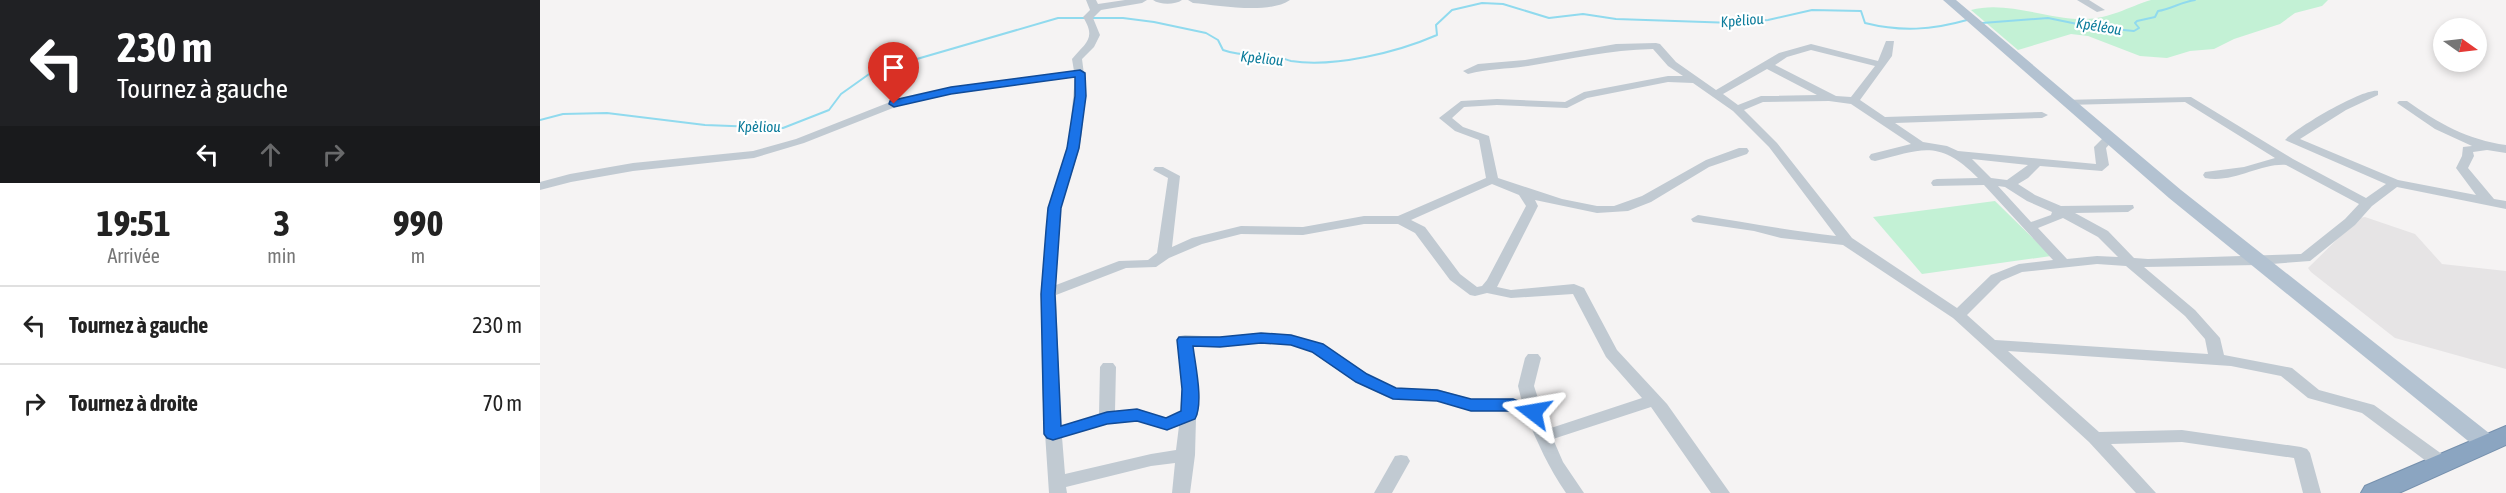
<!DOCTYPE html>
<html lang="fr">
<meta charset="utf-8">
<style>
:root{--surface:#fff;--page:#f6f6f6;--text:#222;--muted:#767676;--line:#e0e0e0}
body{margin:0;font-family:"Asap Condensed",sans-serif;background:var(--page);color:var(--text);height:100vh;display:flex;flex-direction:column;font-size:22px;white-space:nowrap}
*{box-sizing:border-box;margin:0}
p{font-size:20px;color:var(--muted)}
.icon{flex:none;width:33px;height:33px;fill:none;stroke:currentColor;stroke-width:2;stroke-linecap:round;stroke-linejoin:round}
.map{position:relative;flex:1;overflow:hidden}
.details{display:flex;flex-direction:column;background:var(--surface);width:540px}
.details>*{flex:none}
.hud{background:#202124;color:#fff;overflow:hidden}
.needle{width:39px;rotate:104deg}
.tools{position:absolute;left:1893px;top:18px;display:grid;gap:12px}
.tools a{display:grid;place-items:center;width:54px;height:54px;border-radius:50%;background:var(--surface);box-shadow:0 3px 9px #0003;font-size:30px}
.pin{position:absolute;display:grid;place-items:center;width:51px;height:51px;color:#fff;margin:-62px -26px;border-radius:50% 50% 50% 0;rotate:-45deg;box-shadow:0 0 6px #0007}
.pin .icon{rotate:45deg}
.me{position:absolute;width:66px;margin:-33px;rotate:284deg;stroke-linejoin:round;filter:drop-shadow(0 0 4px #0008)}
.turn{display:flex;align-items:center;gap:21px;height:126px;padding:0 18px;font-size:27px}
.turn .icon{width:78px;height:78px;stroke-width:2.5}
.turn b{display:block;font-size:42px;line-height:51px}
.lanes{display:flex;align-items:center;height:57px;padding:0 18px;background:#0003;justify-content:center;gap:30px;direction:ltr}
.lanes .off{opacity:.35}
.eta{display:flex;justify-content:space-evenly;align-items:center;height:102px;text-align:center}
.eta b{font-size:36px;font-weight:700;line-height:42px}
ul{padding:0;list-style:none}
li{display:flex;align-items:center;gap:18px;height:78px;padding:0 18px;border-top:2px solid var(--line)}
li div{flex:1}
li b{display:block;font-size:22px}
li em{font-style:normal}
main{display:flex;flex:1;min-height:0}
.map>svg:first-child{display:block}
.education{fill:#e6e4e5}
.green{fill:#c3f1d5}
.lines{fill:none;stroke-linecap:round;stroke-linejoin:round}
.stream{stroke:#90daee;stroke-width:2}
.highway-casing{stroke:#7690ad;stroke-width:2}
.minor{fill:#c1cad2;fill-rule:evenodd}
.major{fill:#b3c2d1;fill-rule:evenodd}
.highway{fill:#8ba5c1;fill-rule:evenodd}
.route{fill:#1a73e8;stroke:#114b97;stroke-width:1.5}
.labels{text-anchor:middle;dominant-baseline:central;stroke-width:4.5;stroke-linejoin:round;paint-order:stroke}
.far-water-label{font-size:15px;font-style:italic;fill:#0c7c9b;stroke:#fff}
</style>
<main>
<section class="details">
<div class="hud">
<div class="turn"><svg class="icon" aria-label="left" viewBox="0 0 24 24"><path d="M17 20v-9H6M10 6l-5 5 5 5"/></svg><div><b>230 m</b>Tournez à gauche</div></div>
<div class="lanes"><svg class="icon" aria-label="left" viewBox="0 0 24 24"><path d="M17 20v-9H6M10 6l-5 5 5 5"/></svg><svg class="icon off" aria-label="ahead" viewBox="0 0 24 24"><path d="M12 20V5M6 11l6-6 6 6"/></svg><svg class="icon off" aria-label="right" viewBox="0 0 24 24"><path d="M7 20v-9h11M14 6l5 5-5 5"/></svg></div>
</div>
<div class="eta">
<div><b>19:51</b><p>Arrivée</p></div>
<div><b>3</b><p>min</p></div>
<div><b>990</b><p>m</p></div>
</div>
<ul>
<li><svg class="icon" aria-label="left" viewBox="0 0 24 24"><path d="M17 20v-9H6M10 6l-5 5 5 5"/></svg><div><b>Tournez à gauche</b></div><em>230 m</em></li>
<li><svg class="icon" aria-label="right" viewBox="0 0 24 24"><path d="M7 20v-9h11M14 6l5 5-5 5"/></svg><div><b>Tournez à droite</b></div><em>70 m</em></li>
</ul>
</section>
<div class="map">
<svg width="1966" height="493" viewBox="0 0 1966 493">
<rect width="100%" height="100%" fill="#f5f3f3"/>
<polygon class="education" points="1825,217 1875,234 1902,264 1966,271 1966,369 1855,338 1771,272 1768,268 1819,218"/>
<g class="green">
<path d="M1611,0h177l-6,6 -27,7 -15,11 -46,15 -20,10 -24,2 -23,7 -27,-2 -52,-20 -17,-2 -53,16 -47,-40c36,-10 77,10 114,9 24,0 43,-12 66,-19z"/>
<polygon points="1455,201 1511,256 1382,274 1333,217"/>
</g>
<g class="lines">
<g class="stream">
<path d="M1442,23l66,-5 44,9 42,4 5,-3 -4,-5 2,-2 18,-4 3,-6c13,-2 23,-9 37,-11"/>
<path d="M0,120l23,-6 44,-1 98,12 78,3 46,-18 12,-16 31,-22 186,-54h65l31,4 52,11 12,7 5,10c19,7 36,4 55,7 5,1 9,3 13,4 43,7 107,-9 146,-26l-1,-10 16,-15 30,-7 21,1 46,14 34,-4 33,5 118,4 34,-3 44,-10 49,1 4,12c36,9 67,7 102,-3"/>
</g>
<g class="highway-casing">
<polygon id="highway" points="1966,426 1966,445 1859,493 1821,493 1825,486"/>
</g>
<g class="minor">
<path d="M546,0h10l2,4 27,-4h22l-5,3 -41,7 -8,8 7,17 -6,12 -12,12 3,23 -3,50 -3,18 -19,61 -4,74 63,-24 29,-1 9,-7 11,-75 -15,-8 2,-3h8l17,9 -8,71 20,-9 49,-12 62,1 61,-11h34l88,-38 -7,-38 -24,-9 -16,-13 22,-17 36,-2 68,3 19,-10 84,-16h15l-15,-10 -15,-17c-44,1 -82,10 -125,17 -20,3 -40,3 -60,8l-5,-3 15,-7 47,-4 91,-16 40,-1 4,1 16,18 40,28 63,-37 32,-9 67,17 8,-20h8l-2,15 -32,44 25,17 157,-5 6,3 -6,3 -147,5 28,19 24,4 11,5 138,13 -2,-17 11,-11h8l2,2 -9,10 3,17 -7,6 -62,-5 -12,12 -10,6 17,11 26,11 72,-1 1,3 -6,4 -53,1 33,18 26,27 14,1 153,-5 44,-35 14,-15 -73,-39c-25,-2 -54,19 -81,13l-2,-3 2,-3 39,-5 31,-9 -90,-56 -119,3 -6,-3 2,-2 129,-3 102,62 73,39 20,-14 -101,-44c11,-12 78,-52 93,-49v4l-32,15 -46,29 98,41 78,15 -20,-27 6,-12 1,-9 9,-1 -37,-17 -38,-26 2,-2h8c31,22 61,39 99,44v8l-19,-3 -14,2 1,4 -6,12 26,31 12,2v8l-109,-22 -25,19 -17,19 -45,36 -52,4 -114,2 51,43 25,28 4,17 68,13 27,22 55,15 72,52 3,5 -3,5 -6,1 -6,-1 -72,-54 -54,-15 -27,-22 -50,-10 -223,-15 91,81 83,-2 119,17 6,2 3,4 11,40h-18l-9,-35 -112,-16 -71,2 45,49h-20l-47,-51 -136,-124 -110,-73 -62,-7 -27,-7 -61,-9 -2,-3 7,-4c46,7 92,16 138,21l-67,-89 -36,-36 -40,-28 -25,-1 -81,16 -20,10 -70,-3 -33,2 -12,11 11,9 26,9 9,42 64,21 35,7h17l28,-10 64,-36 33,-12h8l2,3 -2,3 -38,13 -58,35 -23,9 -31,2 -62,-13 3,6 -41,81 14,3 63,-6 10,4 33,62 50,54 63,89h-19l-60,-86 -98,32 10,23 21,31h-18c-18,-26 -28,-50 -40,-77l-14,-5h-41l-34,-10 -50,-4 -32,-15 -43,-30 -22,-7 -29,-2 -41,4 -27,-2 5,69 -2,4 -1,37 -5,38h-18l3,-30 -24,3 -85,21 1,6h-18l-7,-105 -1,-95 7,-82 21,-70 6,-64 -124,16 -53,13 -94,37 -50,15 -121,13 -62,11 -31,8v-8l30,-8 63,-11 120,-12 43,-12 94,-37 61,-15 123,-16 -2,-12c13,-16 25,-20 11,-42l7,-7zM1271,50l64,16 -24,31 -15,-1 -61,-31 12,-8zM1227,69l50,26 -56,1 -23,9 -15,-11zM1289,101l22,3 60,40 -40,10 -2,3 2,3 4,1c48,-12 64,-22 103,17l-41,1 -4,1 -2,3 2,3 51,-1 69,75 -34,4 -28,11 -34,33 -105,-70 -75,-95 -33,-33 19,-8zM1432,159l56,6 -21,15 -16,-2zM952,184l27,11 7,11 -39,74 -5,6 -5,1 -17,-13 -35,-47 -14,-7zM1458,186l7,1 22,14 25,11 -1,3 -20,7zM1523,218l35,19 20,20 -21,-1 -30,3 -29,-31zM824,224h34l17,9 35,47 20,15 5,1 12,-3 24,5 62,-4 33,63 36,41 -94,31 -14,-43 7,-28 -3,-4h-10l-3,4 -7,28 4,16 -9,-3h-42l-34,-10 -42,-1 -28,-14 -45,-30 -31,-9 -30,-2 -41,4 -35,-2 -5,1 -3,4 5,49 -2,23 -14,6 -29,-9 -22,2 1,-44 -3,-4h-10l-3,4 -1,48 -38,11 -5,-131 70,-27 30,-1 13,-9 33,-14 39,-10 62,1zM1557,264l29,2 59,50 20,23 3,15 -213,-14 -28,-25 34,-34 21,-9zM597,421l30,9 12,-4 -3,24 -25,4 -86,20 -3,-37 45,-13z"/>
<path d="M613,0h29c-7,5 -22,5 -29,0z"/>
<path d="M648,0h102c-22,15 -72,5 -97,3z"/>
<polygon points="1537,0 1549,0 1565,10 1557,12"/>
<polygon points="861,455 867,456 870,461 852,493 834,493 855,456"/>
</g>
<polygon class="major" points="1403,0 1416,0 1641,190 1954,437 1957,443 1954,449 1946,451 1938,449 1629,198"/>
<use href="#highway" class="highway"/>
</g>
<path class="route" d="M540,70l5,3 1,23 -7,52 -18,60 -6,86 6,132 46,-14 30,-3 29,9 15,-7 1,-22 -5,-49 2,-3h41l41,-4 30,2 32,9 44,30 29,14 41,2 34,9h42l26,9 2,4 -2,4 -6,2 -21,-7h-41l-34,-10 -44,-2 -37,-17 -44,-30 -21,-7 -30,-2 -41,4 -27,-1c2,18 11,57 2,73l-28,11 -30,-9 -30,3 -54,16 -6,-2 -3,-4 -3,-140 5,-64 2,-22 19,-60 8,-52v-19l-124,17 -57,13 -5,-3 1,-3 61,-14z"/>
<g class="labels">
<g class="far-water-label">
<text transform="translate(1202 20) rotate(-5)">Kpèliou</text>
<text transform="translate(1559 26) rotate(9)">Kpéléou</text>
<text transform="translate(722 58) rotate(6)">Kpèliou</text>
<text x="219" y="126">Kpèliou</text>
</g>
</g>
</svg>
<div class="tools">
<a><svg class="needle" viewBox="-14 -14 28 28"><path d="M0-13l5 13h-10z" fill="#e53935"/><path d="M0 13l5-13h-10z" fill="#767676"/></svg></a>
</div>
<div class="pin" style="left:354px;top:104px;background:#d93025"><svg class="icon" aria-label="arrive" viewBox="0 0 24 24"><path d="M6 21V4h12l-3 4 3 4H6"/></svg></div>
<svg class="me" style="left:993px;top:412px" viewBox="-20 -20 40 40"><path d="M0-17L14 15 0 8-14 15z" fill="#1a73e8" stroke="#fff" stroke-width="4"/></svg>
</div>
</main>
